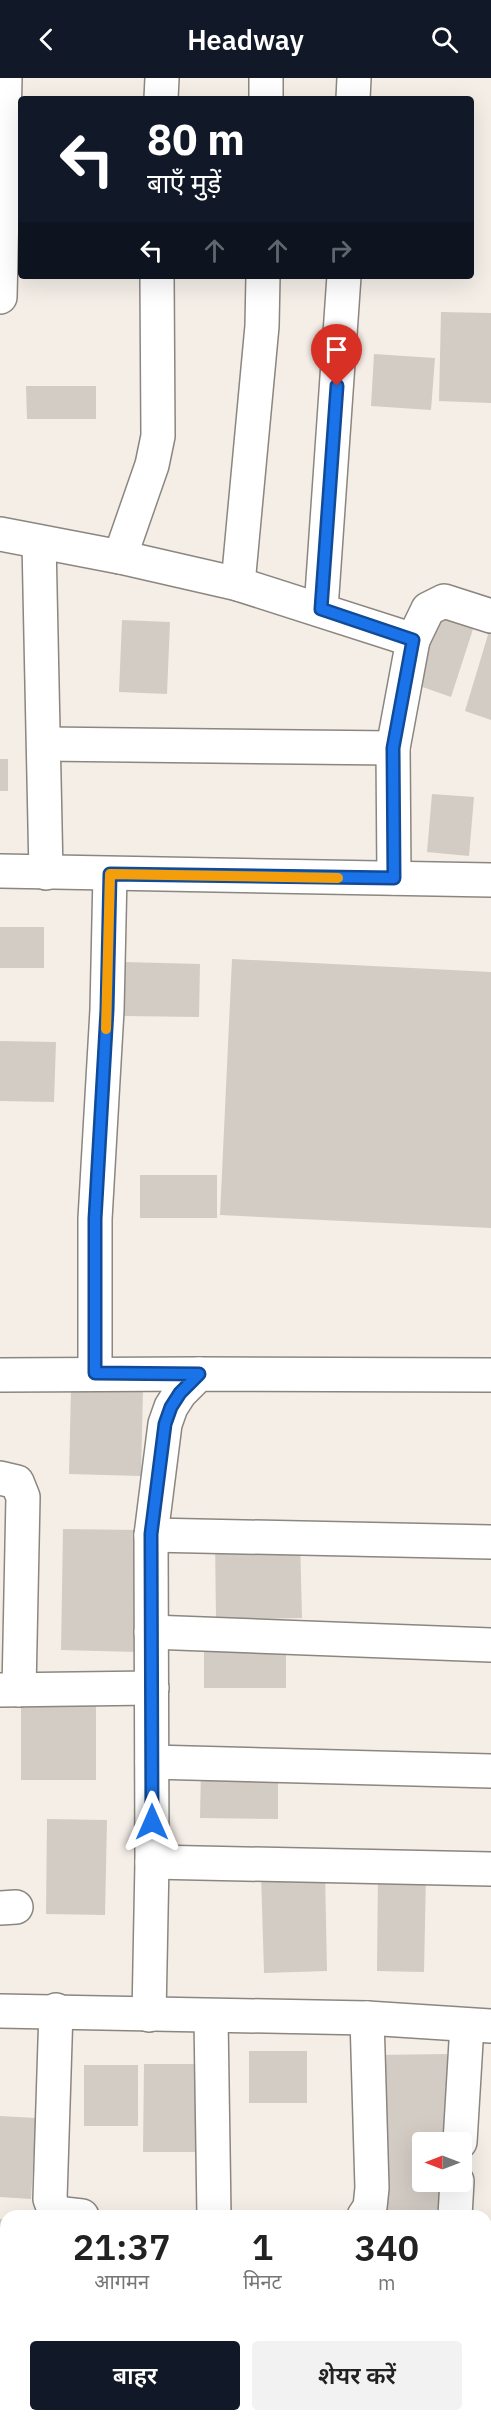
<!DOCTYPE html>
<html lang="hi">
<meta charset="utf-8">
<style>
:root{--surface:#fff;--page:#f2f2f2;--text:#222;--muted:#767676;--accent:#111827}
body{margin:0;font-family:"IBM Plex Sans","Noto Sans Devanagari",sans-serif;background:var(--page);color:var(--text);height:100vh;display:flex;flex-direction:column;font-size:22px;white-space:nowrap}
*{box-sizing:border-box;margin:0}
p{font-size:20px;color:var(--muted)}
.icon{flex:none;width:33px;height:33px;fill:none;stroke:currentColor;stroke-width:2;stroke-linecap:round;stroke-linejoin:round}
.map{position:relative;flex:1;overflow:hidden}
.panel{position:absolute;left:0px;top:2132px;width:492px;height:212px;display:flex;flex-direction:column;background:var(--surface);border-radius:18px 18px 0 0;box-shadow:0 6px 24px #0002}
.panel>*{flex:none}
.top-card{position:absolute;left:18px;top:18px;width:456px;height:183px;border-radius:6px;box-shadow:0 6px 24px #0002;background:#111827;color:#fff;overflow:hidden}
.needle{width:39px;rotate:270deg}
.buttons{position:absolute;left:412px;top:2054px;display:grid;gap:12px}
.buttons a{display:grid;place-items:center;width:60px;height:60px;border-radius:6px;background:var(--surface);box-shadow:0 6px 24px #0002;font-size:30px}
.pin{position:absolute;display:grid;place-items:center;width:51px;height:51px;color:#fff;margin:-62px -26px;border-radius:50% 50% 50% 0;rotate:-45deg;box-shadow:0 0 6px #0007}
.pin .icon{rotate:45deg}
.me{position:absolute;width:66px;margin:-33px;rotate:0deg;stroke-linejoin:round;filter:drop-shadow(0 0 4px #0008)}
.turn{display:flex;align-items:center;gap:21px;height:126px;padding:0 30px;font-size:27px}
.turn .icon{width:78px;height:78px;stroke-width:2.5}
.turn b{display:block;font-size:42px;line-height:51px}
.lanes{display:flex;align-items:center;height:57px;padding:0 30px;background:#0003;justify-content:center;gap:30px;direction:ltr}
.lanes .off{opacity:.35}
.eta{display:flex;justify-content:space-evenly;align-items:center;height:102px;text-align:center}
.eta b{font-size:36px;font-weight:600;line-height:42px}
.action{display:flex;gap:12px;margin-top:auto;padding:12px 30px}
.action a{flex:1;height:69px;border-radius:6px;background:var(--accent);color:#fff;font-size:24px;font-weight:600;line-height:69px;text-align:center}
.action a+a{background:var(--page);color:var(--text)}
header{display:flex;justify-content:space-between;align-items:center;height:78px;padding:0 30px;background:var(--accent);color:#fff;font-size:27px;font-weight:600}
.map>svg:first-child{display:block}
.building{fill:#d3ccc5}
.lines{fill:none;stroke-linecap:round;stroke-linejoin:round}
.minor-casing{stroke:#8b867f;stroke-width:36}
.minor{stroke:#fff;stroke-width:33}
.route-casing{stroke:#114b97;stroke-width:15}
.route{stroke:#1a73e8;stroke-width:10}
.slow{stroke:#f59e0b;stroke-width:10}
</style>
<header><svg class="icon" aria-label="back" viewBox="0 0 24 24"><path d="M15 5l-7 7 7 7"/></svg>Headway<svg class="icon" aria-label="search" viewBox="0 0 24 24"><circle cx="10" cy="10" r="6"/><path d="M15 15l6 6"/></svg></header>
<div class="map">
<svg width="491" height="2342" viewBox="0 0 491 2342">
<rect width="100%" height="100%" fill="#f4eee7"/>
<g class="building">
<polygon points="441,234 491,235 491,325 439,323"/>
<polygon points="374,276 435,280 431,332 371,328"/>
<polygon points="26,308 96,308 96,341 27,341"/>
<polygon points="439,532 475,545 451,619 414,606"/>
<polygon points="122,542 170,544 167,616 119,614"/>
<polygon points="490,550 491,550 491,642 465,633"/>
<rect x="0" y="681" width="8" height="32"/>
<polygon points="432,716 474,719 469,778 427,774"/>
<rect x="0" y="849" width="44" height="41"/>
<polygon points="232,881 491,894 491,1150 220,1137"/>
<polygon points="125,884 200,886 199,939 123,938"/>
<polygon points="0,963 56,964 54,1024 0,1023"/>
<rect x="140" y="1097" width="77" height="43"/>
<polygon points="71,1310 143,1311 141,1398 69,1396"/>
<polygon points="63,1451 139,1452 137,1574 61,1572"/>
<polygon points="300,1460 302,1540 216,1542 215,1461"/>
<rect x="204" y="1564" width="82" height="46"/>
<rect x="21" y="1626" width="75" height="76"/>
<polygon points="201,1690 278,1690 278,1741 200,1740"/>
<polygon points="47,1741 107,1742 105,1837 46,1836"/>
<polygon points="325,1793 327,1893 264,1895 261,1795"/>
<polygon points="378,1794 426,1795 424,1894 377,1893"/>
<rect x="249" y="1973" width="58" height="52"/>
<polygon points="447,1976 447,2064 423,2064 423,2103 447,2103 448,2138 377,2138 377,1977"/>
<polygon points="144,1986 201,1986 201,2074 143,2074"/>
<rect x="84" y="1987" width="54" height="61"/>
<polygon points="0,2038 36,2040 31,2121 0,2119"/>
<rect x="0" y="2141" width="6" height="97"/>
<rect x="66" y="2337" width="24" height="5"/>
</g>
<g class="lines">
<g class="minor-casing">
<g id="minor">
<polyline points="161,21 162,0"/>
<polyline points="266,21 266,0"/>
<polyline points="353,21 354,0"/>
<polyline points="0,219 5,0"/>
<polyline points="0,456 120,479 238,506 413,562"/>
<polyline points="39,464 46,795"/>
<polyline points="120,479 152,387 158,358 157,198"/>
<polyline points="238,506 262,248 263,198"/>
<polyline points="321,531 344,198"/>
<polyline points="44,666 393,670"/>
<polyline points="0,793 491,802"/>
<polyline points="394,800 393,670 413,562 428,531 444,523 491,538"/>
<polyline points="95,1295 95,1141 107,932 110,796"/>
<polyline points="0,1297 199,1296"/>
<polyline points="0,1400 17,1404 23,1419 19,1612"/>
<polyline points="151,1457 491,1464"/>
<polyline points="151,1554 491,1567"/>
<polyline points="0,1612 152,1610"/>
<polyline points="152,1684 491,1693"/>
<polyline points="152,1784 491,1791"/>
<polyline points="0,1830 16,1829"/>
<polyline points="56,1932 50,2121 55,2135 82,2138"/>
<polyline points="0,1933 367,1940 491,1948"/>
<polyline points="149,1937 152,1784 151,1457 165,1346 171,1329 180,1315 199,1296 491,1297"/>
<polyline points="211,1939 214,2138"/>
<polyline points="460,2064 467,1947"/>
<polyline points="364,2138 370,2129 372,2110 367,1940"/>
<polyline points="455,2138 457,2103"/>
<polyline points="208,2339 441,2341"/>
</g>
</g>
<use href="#minor" class="minor"/>
</g>
<g class="lines">
<g class="route-casing">
<polyline id="route" points="152,1744 151,1456 165,1346 171,1329 180,1315 199,1296 95,1295 95,1141 107,932 110,796 394,800 393,670 413,562 321,531 337,308"/>
</g>
<use href="#route" class="route"/>
<polyline class="slow" points="106,951 110,796 338,800"/>
</g>
</svg>
<div class="buttons">
<a><svg class="needle" viewBox="-14 -14 28 28"><path d="M0-13l5 13h-10z" fill="#e53935"/><path d="M0 13l5-13h-10z" fill="#767676"/></svg></a>
</div>
<div class="pin" style="left:337px;top:308px;background:#d93025"><svg class="icon" aria-label="arrive" viewBox="0 0 24 24"><path d="M6 21V4h12l-3 4 3 4H6"/></svg></div>
<svg class="me" style="left:152px;top:1744px" viewBox="-20 -20 40 40"><path d="M0-17L14 15 0 8-14 15z" fill="#1a73e8" stroke="#fff" stroke-width="4"/></svg>
<div class="top-card">
<div class="turn"><svg class="icon" aria-label="left" viewBox="0 0 24 24"><path d="M17 20v-9H6M10 6l-5 5 5 5"/></svg><div><b>80 m</b>बाएँ मुड़ें</div></div>
<div class="lanes"><svg class="icon" aria-label="left" viewBox="0 0 24 24"><path d="M17 20v-9H6M10 6l-5 5 5 5"/></svg><svg class="icon off" aria-label="ahead" viewBox="0 0 24 24"><path d="M12 20V5M6 11l6-6 6 6"/></svg><svg class="icon off" aria-label="ahead" viewBox="0 0 24 24"><path d="M12 20V5M6 11l6-6 6 6"/></svg><svg class="icon off" aria-label="right" viewBox="0 0 24 24"><path d="M7 20v-9h11M14 6l5 5-5 5"/></svg></div>
</div>
<section class="panel">
<div class="eta">
<div><b>21:37</b><p>आगमन</p></div>
<div><b>1</b><p>मिनट</p></div>
<div><b>340</b><p>m</p></div>
</div>
<div class="action"><a>बाहर</a><a>शेयर करें</a></div>
</section>
</div>
